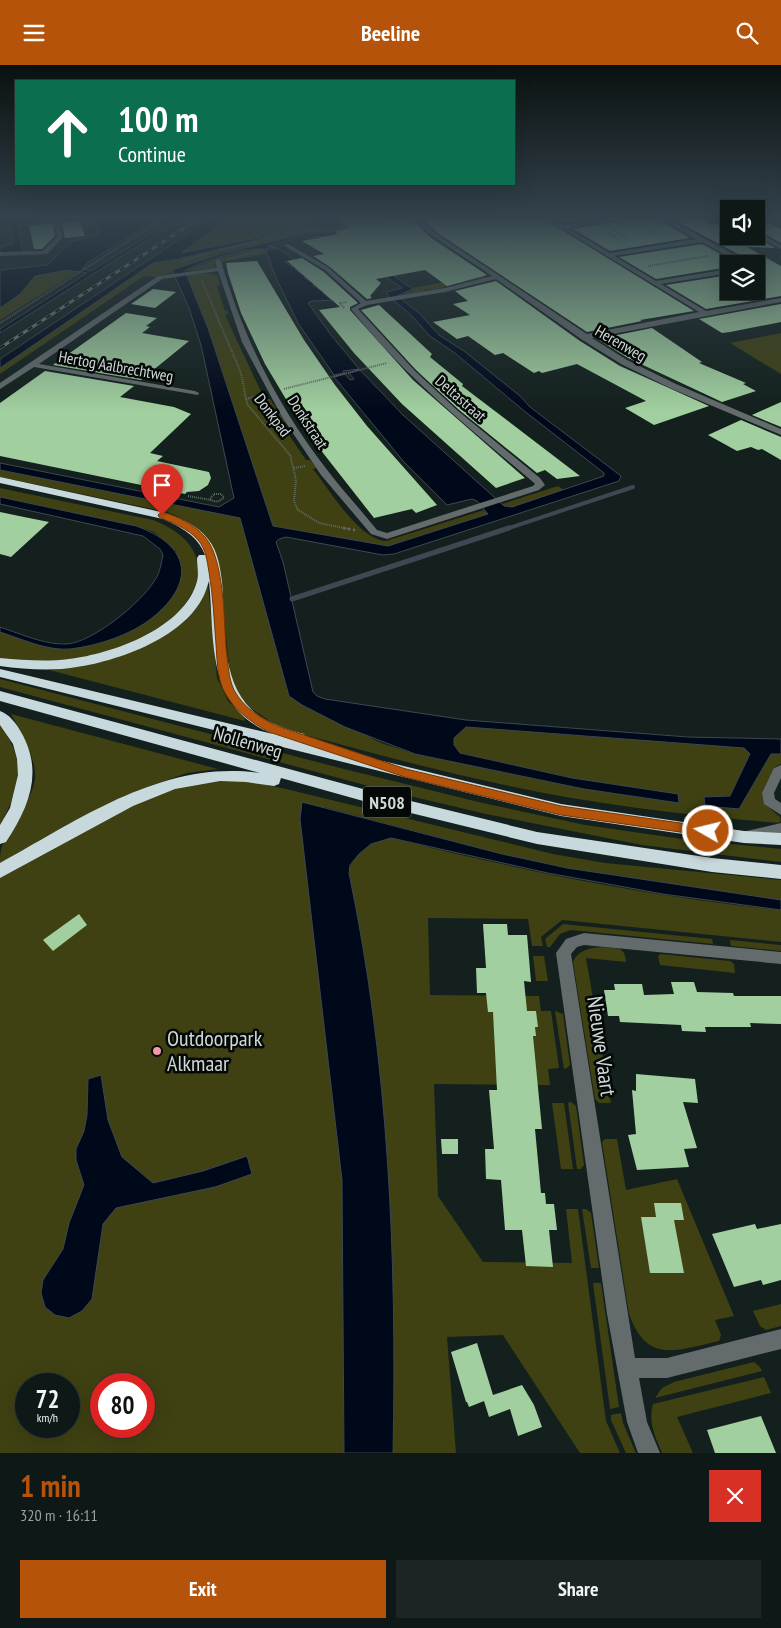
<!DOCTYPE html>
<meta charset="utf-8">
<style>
:root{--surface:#0e1816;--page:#1c2523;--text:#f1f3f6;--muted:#9ba0a1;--line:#2e3735;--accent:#b45309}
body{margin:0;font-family:"PT Sans Narrow",sans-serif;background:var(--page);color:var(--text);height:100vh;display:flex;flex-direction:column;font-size:19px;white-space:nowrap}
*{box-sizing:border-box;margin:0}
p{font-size:16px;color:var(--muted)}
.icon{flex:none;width:28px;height:28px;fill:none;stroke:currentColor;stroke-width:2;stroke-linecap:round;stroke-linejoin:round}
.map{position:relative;height:1388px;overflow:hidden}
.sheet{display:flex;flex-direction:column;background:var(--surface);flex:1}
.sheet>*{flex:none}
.guide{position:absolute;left:15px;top:15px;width:500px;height:105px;border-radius:0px;box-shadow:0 5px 20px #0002,0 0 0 1px var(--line);background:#0b6e4f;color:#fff;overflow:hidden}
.fabs{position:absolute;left:720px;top:135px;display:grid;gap:10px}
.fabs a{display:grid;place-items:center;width:45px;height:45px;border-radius:0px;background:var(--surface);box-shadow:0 5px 20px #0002,0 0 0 1px var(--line);font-size:25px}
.speed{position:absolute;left:15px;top:1308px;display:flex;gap:10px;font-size:25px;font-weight:700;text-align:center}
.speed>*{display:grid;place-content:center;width:65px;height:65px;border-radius:50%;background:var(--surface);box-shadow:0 5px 20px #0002,0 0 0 1px var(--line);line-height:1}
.speed small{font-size:12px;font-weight:400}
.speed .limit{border:8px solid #d22;background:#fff;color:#111}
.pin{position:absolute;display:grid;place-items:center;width:42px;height:42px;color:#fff;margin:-51px -21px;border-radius:50% 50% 50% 0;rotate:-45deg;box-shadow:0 0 5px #0007}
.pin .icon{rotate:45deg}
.me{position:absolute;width:55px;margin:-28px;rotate:278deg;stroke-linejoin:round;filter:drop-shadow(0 0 4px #0008)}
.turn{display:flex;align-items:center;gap:18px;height:105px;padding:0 20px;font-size:22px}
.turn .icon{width:65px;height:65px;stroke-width:2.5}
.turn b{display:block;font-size:35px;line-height:42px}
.round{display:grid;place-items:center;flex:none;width:52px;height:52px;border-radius:0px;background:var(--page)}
.overview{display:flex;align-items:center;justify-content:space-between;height:85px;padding:0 20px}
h1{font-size:30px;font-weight:600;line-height:38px;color:var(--accent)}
.action{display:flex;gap:10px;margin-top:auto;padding:10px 20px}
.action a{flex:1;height:58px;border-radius:0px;background:var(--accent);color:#fff;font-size:20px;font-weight:600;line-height:58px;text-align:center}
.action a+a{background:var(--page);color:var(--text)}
header{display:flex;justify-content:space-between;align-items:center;height:65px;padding:0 20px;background:var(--accent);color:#fff;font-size:22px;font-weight:600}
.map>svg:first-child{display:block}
.green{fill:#3f4112;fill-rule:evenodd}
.water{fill:#00091a;stroke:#3e4752;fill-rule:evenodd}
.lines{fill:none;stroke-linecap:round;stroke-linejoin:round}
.stream-far1{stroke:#3e4752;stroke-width:4}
.stream{stroke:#3e4752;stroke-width:5}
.building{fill:#a1cf9f}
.path-far1{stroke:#606b68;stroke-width:2;stroke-dasharray:1 1;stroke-linecap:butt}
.path{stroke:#606b68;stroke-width:2.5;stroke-dasharray:2.5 2.5;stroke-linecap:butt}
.minor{fill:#646b6c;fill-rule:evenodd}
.highway{fill:#c8d9dd;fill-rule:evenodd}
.rail-casing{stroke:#727d7a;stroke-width:3}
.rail{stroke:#040907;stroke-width:2;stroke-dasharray:5.5;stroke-linecap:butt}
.route{fill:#b45309;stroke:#753606}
.poi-dot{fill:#f49aa6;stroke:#040907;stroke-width:2}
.labels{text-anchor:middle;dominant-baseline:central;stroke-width:5;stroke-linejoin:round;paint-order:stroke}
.far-street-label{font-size:16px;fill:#d0d9d6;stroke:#040907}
.shield{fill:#040907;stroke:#939b98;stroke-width:1}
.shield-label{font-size:18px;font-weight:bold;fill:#d0d9d6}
.street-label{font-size:19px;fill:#d0d9d6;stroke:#040907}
.near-poi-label{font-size:22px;fill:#d0d9d6;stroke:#040907;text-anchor:start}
.near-street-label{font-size:22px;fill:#d0d9d6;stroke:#040907}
</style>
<header><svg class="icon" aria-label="menu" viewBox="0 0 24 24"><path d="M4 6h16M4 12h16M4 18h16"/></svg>Beeline<svg class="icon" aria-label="search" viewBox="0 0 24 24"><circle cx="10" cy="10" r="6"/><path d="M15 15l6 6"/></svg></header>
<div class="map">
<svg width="781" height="1388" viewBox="0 0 781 1388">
<rect width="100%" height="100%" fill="#13201d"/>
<g class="green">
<path d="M232,151h74l6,6 -10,2 3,3 13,-1 3,3 77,-13 10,1 -78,14 -1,2c-22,0 -44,5 -65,10 -31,8 -62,17 -92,27l1,2 -18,5 -11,-1 -144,98v-6l153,-105 153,-35 -126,25z"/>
<polygon points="257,183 266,186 266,189 222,197 221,195 214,197 216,203 185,206 222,192"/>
<polygon points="61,205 79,206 0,255 0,243 20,229 35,211"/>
<path d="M207,208l11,3 2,9 -3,1 8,25h3v3l-3,1 40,85 5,-1 16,25 -3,2 23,34h4l7,8 -4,1c16,20 46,71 73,72l98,-31 4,4 -100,32 -115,-20 -65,-198 -21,-53z"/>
<polygon points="483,210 486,212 437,224 424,225 426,227 397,230 412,226 413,224 412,223"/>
<polygon points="781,268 781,309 730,278"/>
<path d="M0,405l241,48 48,178 92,47 34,11 169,35 94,14v-9l-106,-16 -112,-25 -6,-8v-7l12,-11 279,21 5,5 -20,43 -26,2 35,11 32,-55h10v10l-6,3 -13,27 4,11 14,12 1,4 -3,2c-94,-8 -186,-19 -278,-39 -70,-15 -140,-34 -209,-53l-17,-7 -25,-17 -11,-13 -8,-19 -12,-116c-7,-24 -29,-39 -51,-47l-167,-35z"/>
<polygon points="558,421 564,425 512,442 506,442 502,439"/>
<path d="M0,423l153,32c79,31 42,96 -18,121 -29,13 -68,23 -101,21 -11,0 -23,-2 -34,-4v-26l58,17 26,-3 20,-5 47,-22 25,-28v-40l-22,-19 -18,-6 -136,-29z"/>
<polygon points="208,520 217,613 228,636 244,652 245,656 49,605 82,601 129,587 201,534"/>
<polygon points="0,614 340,703 483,738 585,760 682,774 781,784 781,797 642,780 486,749 376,723 0,622"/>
<path d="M11,649l207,55 -31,4 -51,18 -136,73c0,-21 4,-21 14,-39 8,-14 18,-29 21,-46 2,-20 -15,-49 -24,-65z"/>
<path d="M0,659c27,39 21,62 0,101z"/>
<path d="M216,715l33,1 37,8 267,65 52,9 176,17v20l-214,-32 -65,-14 -178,-47 -24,11 42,362 2,273h-344v-576l134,-75 39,-15zM26,1319h43v42h-43zM101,1319h43v42h-43z"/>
<path d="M391,773c128,32 259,59 390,72v32l-219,-22 -21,17 2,9h-11l-4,-27 -100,-1 2,77 109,1 2,15h10l8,57 -11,1 2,16 -116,-1 4,112 45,66 89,1 -6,-54h12l28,212 14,32h-40l-77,-118 -56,2 9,116h-63c4,-194 -4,-389 -44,-580 2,-20 23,-32 42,-35z"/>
<polygon points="563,859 712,874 713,879 571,865 560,869 550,882 547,882 545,874"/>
<polygon points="730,875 781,880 781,886 731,881"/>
<path d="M602,882c14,2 23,-2 24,15l-40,-4 25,145h-12l-4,-4 -22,-137c5,-12 16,-14 29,-15z"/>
<polygon points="661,889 730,896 734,899 735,908 660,900 658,891"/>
<polygon points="533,891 544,891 548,916 536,916"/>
<polygon points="555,946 563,949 570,1000 567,1003 564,1004"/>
<polygon points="571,1037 576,1041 584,1100 581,1104 577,1104 568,1038"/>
<polygon points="552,1038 564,1038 573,1104 561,1104"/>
<path d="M605,1074h12l9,51 51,-11 57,137 -19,4 6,15 -2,6c-41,9 -72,24 -90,-27l-27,-172z"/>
<polygon points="582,1144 586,1144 591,1148 599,1203 591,1203"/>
<polygon points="593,1218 601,1218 619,1342 610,1344"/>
<polygon points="781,1239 781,1261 766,1265 760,1261 753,1246"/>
<polygon points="754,1297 760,1302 762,1306 655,1333 662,1323 674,1317"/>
<path d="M764,1312l7,16 -94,24 16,36h-31c-7,-17 -14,-30 -9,-49z"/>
<polygon points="621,1348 623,1358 636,1388 626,1388 611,1355 611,1350"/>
</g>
<g class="water">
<path d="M10,151h134c6,4 14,5 20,3v-3l26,2 -9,2 -12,6 -169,107v-4l87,-56 -20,-3 -32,6 -15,18 -20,14v-38l47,-5 26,-24 26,-6 -6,-17h-3l-69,7 -3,1 5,26 -23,1v-6l14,-4 -3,-16h-11v-9zM154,158l11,2 -74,46 -9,-2 4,-5 59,-38z"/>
<polygon points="214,151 232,151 181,188 308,163 174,195 153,198 0,303 0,294 201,160 203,158 200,156 208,155"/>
<path d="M323,168l11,2 79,54 -16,7 22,17 20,22 25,16 56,45 10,11 91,69 -2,5 -225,73 -11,1 -97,-18 -7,2 -3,3 7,20 30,130 4,4 8,3 141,21 222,17 93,2v15h-10l-32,55 -34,-3 -1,-9 26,-1 20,-42 -6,-6 -278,-21 -12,11v7l6,8 112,25 106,16 1,9 -95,-14 -169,-35 -70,-27 -43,-22 -13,-9 -49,-178 -240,-48v-7l219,44 15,-9 -33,-153 -12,-37 -17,-38 45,-15 77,-19zM325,171l77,52 -16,4 3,4 -1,2h3l21,18 18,20 26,18 67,56 81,63v3l-92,31 -8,-1 -101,-91 -43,-45 -11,3 5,6 -4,1 -5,-6 -11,3 70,85 43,43 25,-6 5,2 11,13 -100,32 -115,-20 -65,-198 -23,-57c13,-8 67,-27 81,-21l10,28 22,45 36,52 10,-2 -1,-2 16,-2 -28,-34 -23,-32 4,-2 23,-1 -6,-2 -6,-5 3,-1 -6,-2 -7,-5 2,-3h-4l-7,-5 1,-3h-4l-6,-5 3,-1 -3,-2 -3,1 -7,-5 10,-2 -15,-10 -12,-4 30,-8z"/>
<path d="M0,432l136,29c54,19 61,56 16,92 -21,17 -55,28 -82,31 -23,2 -48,-10 -70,-17v-5c21,7 45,18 67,17 26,-2 74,-41 88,-64 5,-7 6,-16 8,-25l-3,-6 -17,-13 -143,-32z"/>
<path d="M302,737l200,52 65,14 214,32v10l-118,-16 -115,-21 -157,-35 -20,6 -12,10 -9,11 -1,8c40,191 48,386 44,580h-49l-2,-273 -42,-361z"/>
<polygon points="101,1010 108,1055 122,1092 153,1118 203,1106 247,1091 252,1109 215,1122 116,1143 103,1159 92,1234 82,1246 69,1253 55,1250 45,1242 41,1228 43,1215 63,1184 69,1158 84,1120 76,1095 76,1084 84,1066 87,1050 88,1014"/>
</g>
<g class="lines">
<polyline class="stream-far1" points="506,464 633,422"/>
<polyline class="stream" points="292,534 509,463"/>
</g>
<g class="building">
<polygon points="335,151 409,151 430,172 487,210 447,221 425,205 376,214 381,218 370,231 372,233 367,234 330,202 313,191 324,189 302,176 338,169 334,166 350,163"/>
<polygon points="421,151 539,151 694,246 640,255 642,256 587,267 436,167"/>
<polygon points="552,151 611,151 563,158"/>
<polygon points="645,151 652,151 690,173 610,186 573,164"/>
<polygon points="667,151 711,151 707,160 729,157 729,171 754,171 775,183 747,182 781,201 781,231 706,244 666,220 729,210 729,226 756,226 756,199 752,199 751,196"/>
<polygon points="758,152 781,164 781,178 756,164"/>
<polygon points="80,156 85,171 65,173 62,160 58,158"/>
<polygon points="53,158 55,171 42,184 34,184 29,161"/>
<polygon points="702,179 739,199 729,199 729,202 656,214 619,192"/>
<polygon points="302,193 324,207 358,238 350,242 350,245 413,315 525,413 496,423 402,339 354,288 319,245 340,242 287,196"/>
<polygon points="257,196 304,275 335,320 367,361 437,440 416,448 412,444 374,453 316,379 293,346 265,299 241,248 228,208 226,198"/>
<polygon points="496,216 580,276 620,301 709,341 654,360 625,343 646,336 577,299 542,308 539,306 534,308 503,288 495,290 468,271 457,274 433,257 470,250 453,239 468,236 455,226"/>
<polygon points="153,224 176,227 155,243 131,239"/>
<polygon points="781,239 781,257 730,267 722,268 699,254"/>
<polygon points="379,240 432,289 430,292 463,319 462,321 580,411 557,414 545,405 537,408 458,344 416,305 361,245"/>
<polygon points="126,248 157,253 146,261 150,262 142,268 189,276 141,315 53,300"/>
<polygon points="652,263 702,297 699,298 746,318 743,319 756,326 722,337 628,293 597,274"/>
<polygon points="45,306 134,321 120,332 174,342 191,349 150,388 163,391 157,396 209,407 211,413 208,420 199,426 187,427 185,429 0,391 0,338"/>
<polygon points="781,337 781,362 752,350"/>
<polygon points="741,355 781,372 781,395 762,384 758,385 751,382 737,386 708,370"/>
<polygon points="0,447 24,452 49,457 11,492 0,489"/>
<polygon points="79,849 87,860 53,886 43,875"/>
<polygon points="483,859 507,859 508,870 527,870 531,917 524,916 527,946 536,946 538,962 535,962 536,971 533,971 542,1064 535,1064 541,1128 545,1128 546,1139 554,1139 557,1165 549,1165 553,1202 526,1201 522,1165 505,1165 501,1115 486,1114 485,1084 494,1084 489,1025 497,1025 493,947 488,947 486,928 477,928 476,903 486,903"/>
<polygon points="671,917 694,917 697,927 733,928 734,931 781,931 781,959 750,958 751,962 705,962 706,967 682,966 681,960 620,957 619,951 608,951 604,925 615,925 614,919 642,919 644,930 674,929"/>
<polygon points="636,1009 695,1014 698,1038 683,1037 697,1083 684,1084 689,1102 637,1105 628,1070 636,1069 632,1025 636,1026"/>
<polygon points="441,1074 458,1074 458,1089 442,1089"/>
<polygon points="654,1138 681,1138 684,1155 674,1155 684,1208 650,1208 641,1152 656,1152"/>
<polygon points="755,1159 757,1164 781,1159 781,1215 763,1220 761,1215 734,1222 712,1169"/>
<polygon points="477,1278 493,1330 522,1320 534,1340 542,1362 518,1371 510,1344 489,1352 484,1336 469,1342 467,1337 466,1337 451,1287"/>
<polygon points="761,1351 776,1388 715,1388 707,1365"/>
</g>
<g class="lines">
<g class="path-far1">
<polyline points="639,161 658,171"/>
<polyline points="613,165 629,174"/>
<polyline points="606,167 622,176"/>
<polyline points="286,169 336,163 403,151"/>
<polyline points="220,185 280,171"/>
<polyline points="228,194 276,182"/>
<polyline points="180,197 209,188"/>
<polyline points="648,201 708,191"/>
<polyline points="202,216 241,308 247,339 290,390 296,415 294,436 298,445 319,458 349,464"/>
<polyline points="344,243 340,238 347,237"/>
<polyline points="0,258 152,161 156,158 157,151"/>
<polyline points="284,324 387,298"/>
<polyline points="246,334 261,330"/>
<polyline points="294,403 305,401"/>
<path d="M214,429h7l3,3c-4,5 -9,6 -14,2z"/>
<polyline points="188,431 211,435"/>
</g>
<polyline class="path" points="343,463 355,465"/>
<g class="minor">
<path d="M411,151h7l17,17 152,101 112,-22 -158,-96h7l15,9 63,-9h17l-75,12 42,25 86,-14 -42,-23h8l88,47 -7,1 -41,-22 -88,14 42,25 73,-12v4l-68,11 45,27 75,-13v4l-189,36 35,22 49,24 105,45v6l-111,-47 -49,-24 -40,-25 -85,-60 -51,13 -78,13 -9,4 57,62 42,39 83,68 5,7 -6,5 -152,49 -16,-5 -50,-59 -39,-58 -40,-75 -24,-71 -56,8 -123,85 156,27 4,2 -1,2 -164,-28 -34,22v-6l158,-107 59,-8 -2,-7 3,-2 3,2c22,77 58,147 107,210 16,21 33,39 49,59l10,3 146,-47 2,-2 -2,-2c-64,-54 -130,-107 -182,-173l10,-6 -36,-33 -42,-25 5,-1 41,24 37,33 79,-13 47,-12 -61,-41z"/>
<polygon points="55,159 60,160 63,172 47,189 0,191 0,187 43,186 57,172"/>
<polygon points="756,166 781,180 781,184 756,171"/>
<polygon points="781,700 781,713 774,728 775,734 781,738 781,750 764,739 762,728 774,703"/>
<polygon points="781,758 781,768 747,776 742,775 740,771 742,767"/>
<polygon points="584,868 781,887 781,899 584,880 577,882 571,889 635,1293 667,1293 781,1264 781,1284 667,1313 639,1313 647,1357 660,1388 638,1388 627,1357 607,1249 556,888 566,874"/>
</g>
<g class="highway">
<path d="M0,412l166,36c15,5 31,12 42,26 10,12 12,28 14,43 4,42 -3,96 30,128 14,13 34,19 52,24l2,4 -2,4 257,62 183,27 37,2v12l-37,-2 -183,-27 -561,-139v-8l273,65c-68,-27 -58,-93 -64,-153 -2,6 -4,13 -7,18 -23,43 -95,66 -140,70 -21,1 -42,0 -62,-3v-8c23,2 46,4 69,1 43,-5 116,-31 128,-78 2,-7 0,-16 0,-23l2,-3h6c-7,-19 -24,-28 -42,-36l-163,-36z"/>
<path d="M0,626l374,101 163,40 175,26 69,7v14l-69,-7 -175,-28 -163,-40 -93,-26 -2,6 -5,2 -28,-4 -26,-1 -45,8 -42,17 -133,72v-15c80,-44 164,-104 260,-90l-260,-72z"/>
<path d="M0,646c9,3 17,13 21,21 23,40 8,75 -15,110l-6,2v-19l10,-17 8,-33 -1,-16 -4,-15 -13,-19z"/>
</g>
<g class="rail-casing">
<polyline id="rail" points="0,283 203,151"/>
</g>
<use href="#rail" class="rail"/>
</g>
<linearGradient id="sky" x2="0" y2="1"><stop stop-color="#0a1210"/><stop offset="0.44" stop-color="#33424c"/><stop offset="1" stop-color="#33424c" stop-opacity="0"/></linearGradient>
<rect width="781" height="346" fill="url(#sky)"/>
<path class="route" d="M162,447c15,4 33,13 43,25 19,21 19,82 21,111 2,14 2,29 8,42 9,17 26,28 43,36l129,43 155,37 147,21 4,1 2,3 -2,4 -4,1 -147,-21 -156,-38 -136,-45c-19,-10 -37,-24 -46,-43 -6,-14 -6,-31 -7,-45 -2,-25 -3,-49 -7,-72 -2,-11 -3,-23 -11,-32 -10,-12 -26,-17 -39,-23l-1,-2z"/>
<circle class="poi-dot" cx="157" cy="986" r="5"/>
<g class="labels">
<g class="far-street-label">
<text transform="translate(621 278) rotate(30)">Herenweg</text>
<text transform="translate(116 301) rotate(10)">Hertog Aalbrechtweg</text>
<text transform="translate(461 333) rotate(41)">Deltastraat</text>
<text transform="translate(273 350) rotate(53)">Donkpad</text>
<text transform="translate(308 357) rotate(57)">Donkstraat</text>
</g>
<rect class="shield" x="363" y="721.5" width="48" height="31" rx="4"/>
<g class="shield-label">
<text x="387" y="737">N508</text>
</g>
<g class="street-label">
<text transform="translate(248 677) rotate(16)">Nollenweg</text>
</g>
<g class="near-poi-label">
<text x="167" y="973">Outdoorpark<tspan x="167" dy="25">Alkmaar</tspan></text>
</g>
<g class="near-street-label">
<text transform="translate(602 981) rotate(82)">Nieuwe Vaart</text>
</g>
</g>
</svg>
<div class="fabs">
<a><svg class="icon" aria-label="sound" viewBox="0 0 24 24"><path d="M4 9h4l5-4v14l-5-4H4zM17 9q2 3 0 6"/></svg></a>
<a><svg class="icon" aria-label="layers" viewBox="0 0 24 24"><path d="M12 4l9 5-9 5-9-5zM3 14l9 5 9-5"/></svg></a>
</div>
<div class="speed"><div>72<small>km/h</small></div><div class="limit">80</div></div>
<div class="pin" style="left:162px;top:450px;background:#d93025"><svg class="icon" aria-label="arrive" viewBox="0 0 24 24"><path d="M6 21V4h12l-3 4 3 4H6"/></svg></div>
<svg class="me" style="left:708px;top:766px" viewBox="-20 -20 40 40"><circle r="17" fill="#b45309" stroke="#fff" stroke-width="3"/><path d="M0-11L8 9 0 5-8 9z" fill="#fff"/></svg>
<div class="guide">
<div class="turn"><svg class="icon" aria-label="ahead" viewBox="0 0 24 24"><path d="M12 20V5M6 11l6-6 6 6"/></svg><div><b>100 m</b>Continue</div></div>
</div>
</div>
<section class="sheet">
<div class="overview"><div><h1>1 min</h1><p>320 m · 16:11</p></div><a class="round" style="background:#d93025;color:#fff"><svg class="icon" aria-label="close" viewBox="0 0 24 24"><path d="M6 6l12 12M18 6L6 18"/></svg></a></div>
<div class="action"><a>Exit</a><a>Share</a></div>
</section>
